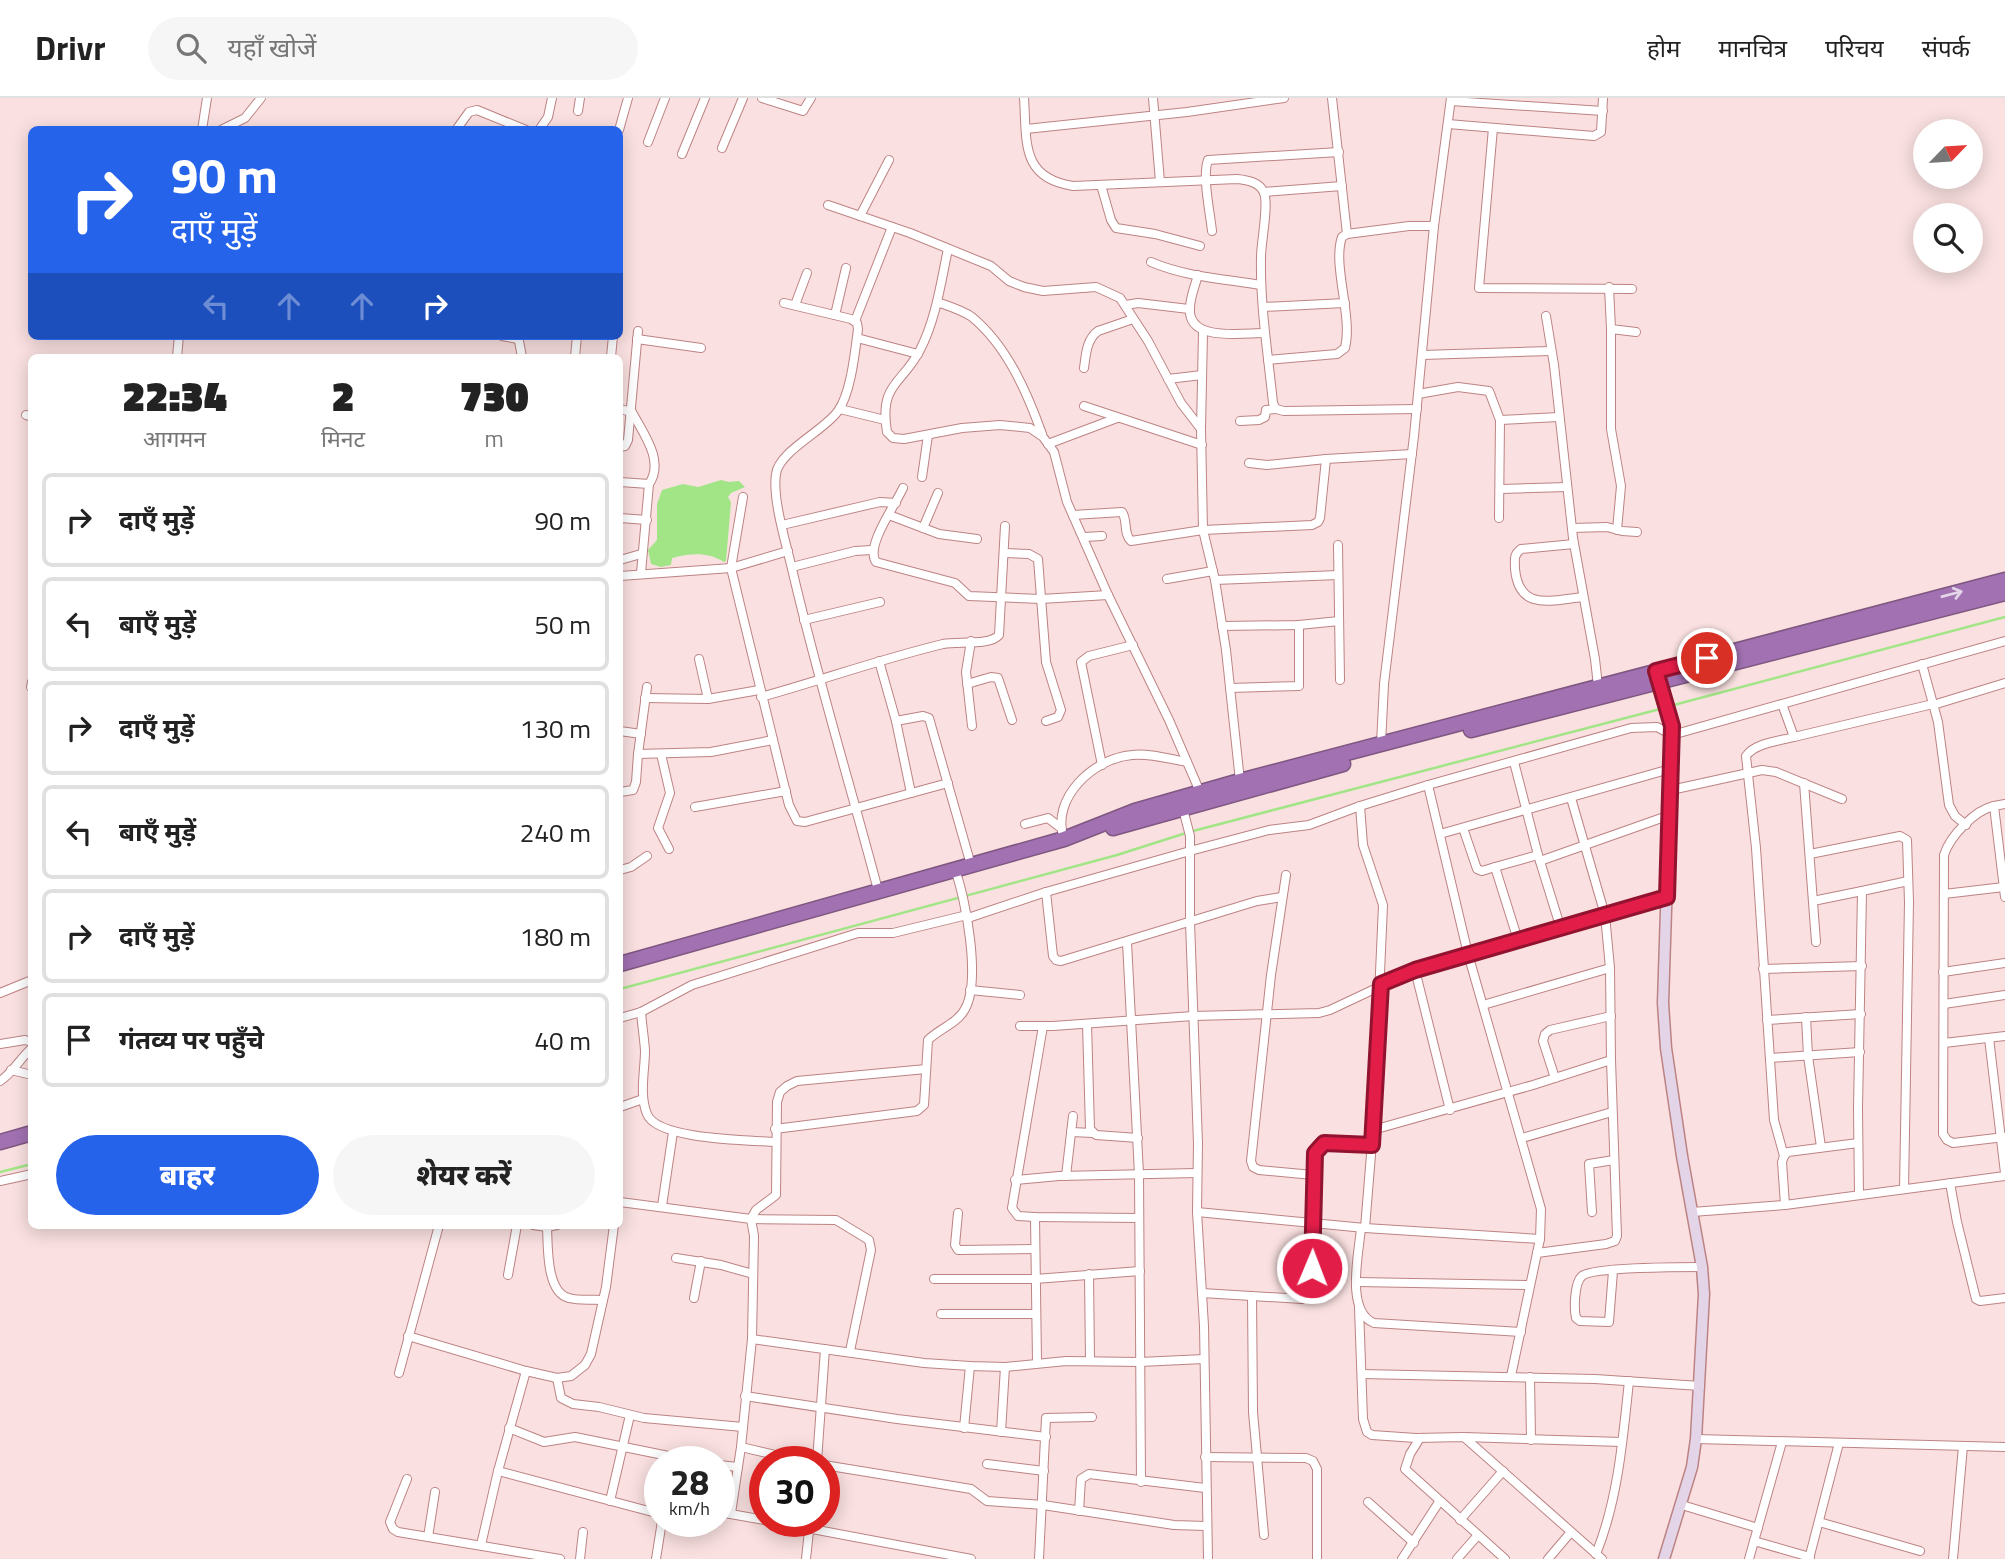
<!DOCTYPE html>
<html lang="hi">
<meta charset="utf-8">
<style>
:root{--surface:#fff;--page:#f6f6f6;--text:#222;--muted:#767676;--line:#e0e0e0;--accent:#2563eb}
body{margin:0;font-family:"Titillium Web","Noto Sans Devanagari",sans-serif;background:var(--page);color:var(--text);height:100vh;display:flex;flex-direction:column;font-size:26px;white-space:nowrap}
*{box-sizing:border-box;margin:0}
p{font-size:23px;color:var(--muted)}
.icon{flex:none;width:38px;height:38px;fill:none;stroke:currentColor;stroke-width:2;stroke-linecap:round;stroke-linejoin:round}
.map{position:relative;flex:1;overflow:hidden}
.drawer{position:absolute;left:28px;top:256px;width:595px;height:875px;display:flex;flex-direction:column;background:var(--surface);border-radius:10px;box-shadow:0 4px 18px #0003}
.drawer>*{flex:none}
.guide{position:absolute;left:28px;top:28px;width:595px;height:214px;border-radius:10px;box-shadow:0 4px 18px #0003;background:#2563eb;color:#fff;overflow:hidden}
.needle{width:46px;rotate:65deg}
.controls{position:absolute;left:1913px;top:21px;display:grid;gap:14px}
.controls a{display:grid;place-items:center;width:70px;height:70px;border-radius:50%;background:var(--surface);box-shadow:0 4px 18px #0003;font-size:35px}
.speed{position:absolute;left:644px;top:1348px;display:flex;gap:14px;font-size:35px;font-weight:700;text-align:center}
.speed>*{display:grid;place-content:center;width:91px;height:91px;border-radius:50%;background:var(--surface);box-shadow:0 4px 18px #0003;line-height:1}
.speed small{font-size:18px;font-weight:400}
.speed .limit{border:10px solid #d22;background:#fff;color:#111}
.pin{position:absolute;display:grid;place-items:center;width:60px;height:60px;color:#fff;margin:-30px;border:4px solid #fff;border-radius:50%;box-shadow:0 2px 7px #0007}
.me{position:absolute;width:77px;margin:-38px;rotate:1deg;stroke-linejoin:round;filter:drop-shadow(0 0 5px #0008)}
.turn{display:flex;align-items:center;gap:24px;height:147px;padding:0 28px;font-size:32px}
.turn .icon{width:91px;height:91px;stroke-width:2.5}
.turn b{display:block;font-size:49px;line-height:60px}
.lanes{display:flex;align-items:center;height:66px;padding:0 28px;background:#0003;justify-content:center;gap:35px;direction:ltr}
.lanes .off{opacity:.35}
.eta{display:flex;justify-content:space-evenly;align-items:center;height:119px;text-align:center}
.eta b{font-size:42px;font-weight:800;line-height:49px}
.button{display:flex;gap:14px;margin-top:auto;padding:14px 28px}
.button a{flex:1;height:80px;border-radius:42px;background:var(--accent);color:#fff;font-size:28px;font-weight:800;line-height:80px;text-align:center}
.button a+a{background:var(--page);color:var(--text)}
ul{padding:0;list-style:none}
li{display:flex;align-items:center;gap:21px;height:94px;margin:0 14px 10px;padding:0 14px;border:4px solid var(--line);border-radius:10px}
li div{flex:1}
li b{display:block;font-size:26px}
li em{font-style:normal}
header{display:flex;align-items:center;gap:42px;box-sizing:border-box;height:98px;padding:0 35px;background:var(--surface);border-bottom:2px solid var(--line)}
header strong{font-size:33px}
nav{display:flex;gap:38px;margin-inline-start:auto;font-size:24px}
.search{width:490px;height:63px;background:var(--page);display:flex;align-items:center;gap:18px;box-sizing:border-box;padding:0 24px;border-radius:38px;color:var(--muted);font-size:26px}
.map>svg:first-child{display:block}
.water{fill:#a2e587}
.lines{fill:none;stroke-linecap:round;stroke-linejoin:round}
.stream{stroke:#a2e587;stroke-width:2.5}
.street-casing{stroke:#bd8384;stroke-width:10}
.secondary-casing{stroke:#bd8384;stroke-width:13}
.highway-casing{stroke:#7f5781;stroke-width:17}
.street{stroke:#fff;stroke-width:8}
.secondary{stroke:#e3d4e8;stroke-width:10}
.highway{stroke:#a171b1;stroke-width:14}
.oneway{stroke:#e3d4e8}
.route-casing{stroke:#92132f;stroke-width:18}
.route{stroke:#e11d48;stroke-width:12}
</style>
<header>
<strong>Drivr</strong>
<div class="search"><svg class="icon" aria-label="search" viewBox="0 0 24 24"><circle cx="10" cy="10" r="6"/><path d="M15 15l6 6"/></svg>यहाँ खोजें</div>
<nav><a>होम</a><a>मानचित्र</a><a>परिचय</a><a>संपर्क</a></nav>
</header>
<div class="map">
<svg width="2005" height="1461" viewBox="0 0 2005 1461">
<rect width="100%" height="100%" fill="#fae0e0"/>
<path class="water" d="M721,382l8,2 10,-1 6,6 -14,6 -3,4 3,5 -5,59 -2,1c-16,-10 -33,-9 -52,-4l-1,7 -10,2 -10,-3 -3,-14 9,-10v-36l5,-14 21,-6 15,3z"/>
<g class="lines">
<g class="stream">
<polyline points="1670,608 2005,519"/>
<polyline points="1193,733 1664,610"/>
<polyline points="620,891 1117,757 1186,735"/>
<polyline points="0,1074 32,1066"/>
</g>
<g class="street-casing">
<g id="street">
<polyline points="762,0 803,13 811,0"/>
<path d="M1024,0c3,43 -4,80 49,88l164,-7c10,1 23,3 27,14 5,12 -3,49 -3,64 -1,49 7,97 12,146l3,6 8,2 133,-2"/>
<polyline points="1153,0 1160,84"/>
<polyline points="1332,0 1347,136"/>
<polyline points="1451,3 1603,13"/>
<polyline points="578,13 580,0"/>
<polyline points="1448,26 1594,38 1601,34 1603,0"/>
<polyline points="1493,30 1479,190 1632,191"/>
<polyline points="1026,31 1187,14 1284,0"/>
<polyline points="202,32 207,0"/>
<polyline points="221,32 245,20 261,0"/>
<polyline points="456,32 469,14 477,12 526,32"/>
<polyline points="539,32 548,19 552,0"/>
<polyline points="619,32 628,0"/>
<polyline points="648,44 665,0"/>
<polyline points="722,50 743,0"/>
<polyline points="682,56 705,0"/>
<polyline points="1101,87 1111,122 1116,130 1155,136 1200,148"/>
<polyline points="1264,94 1342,88"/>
<polyline points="828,107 910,135 991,168 1009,183 1024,189 1043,193 1096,189 1120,200 1148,243 1181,305 1201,331"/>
<polyline points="860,118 889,62"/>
<path d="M1212,133c-2,-19 -10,-55 -4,-71l131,-8"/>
<path d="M948,151c-7,33 -12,70 -28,101 -18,35 -41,33 -33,82l6,6 11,1 58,-11 38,-3 30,3 13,9 11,15 13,50 41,93 61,125 31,72"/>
<path d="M1151,164c35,15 74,17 110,23"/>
<path d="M1198,177c-3,11 -8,22 -8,33 -3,34 52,25 74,25"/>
<polyline points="1609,189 1611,231 1636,234"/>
<path d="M937,204c11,4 25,8 35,15 35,29 55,75 70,117"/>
<path d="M784,205l67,16 6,4 1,6c-3,23 -7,64 -20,82 -14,20 -59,40 -62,63 -4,26 11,72 17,99 25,107 57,211 85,317"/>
<polyline points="795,207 807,175"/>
<polyline points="1126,207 1138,205 1189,211"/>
<polyline points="1263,209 1345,205"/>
<polyline points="835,217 846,170"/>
<polyline points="1546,218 1554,267 1573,440 1595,561 1598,588"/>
<polyline points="855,223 892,129"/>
<polyline points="1611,231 1611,331 1621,388 1617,432"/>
<polyline points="1203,234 1201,331 1203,432 1215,482 1226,552 1240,683"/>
<polyline points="502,238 518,241"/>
<polyline points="518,238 522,259"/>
<polyline points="857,240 918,256"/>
<polyline points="637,241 701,250"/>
<polyline points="1422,257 1551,253"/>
<polyline points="177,259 179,238"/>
<polyline points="575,259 577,238"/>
<polyline points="611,259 613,238"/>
<path d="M1268,262l69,-6 8,-6c8,-32 -13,-83 -3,-111l5,-3 62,-8h25"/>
<path d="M1084,270c2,-13 2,-28 14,-37l35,-12"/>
<polyline points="1168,281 1202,277"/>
<polyline points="1418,296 1458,289 1489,293 1500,322 1499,420"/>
<polyline points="1084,308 1202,347"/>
<path d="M620,311l12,3c11,21 33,49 17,72l-8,89"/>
<polyline points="840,311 885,322"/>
<polyline points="26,317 32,319"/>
<polyline points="1500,322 1559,319"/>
<polyline points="1240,323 1259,322 1265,319 1266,312 1276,311"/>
<polyline points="1048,346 1117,320"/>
<polyline points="620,349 625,348 628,342 638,233"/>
<polyline points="1249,365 1267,367 1326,361 1412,356"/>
<polyline points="922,379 928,337"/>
<polyline points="620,384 649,386"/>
<path d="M903,390c-8,18 -38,58 -27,74l79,21 14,13 72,3 67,-4"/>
<polyline points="1502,391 1567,389"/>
<polyline points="743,399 731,470 789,707 797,723 805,724 948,685"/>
<polyline points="889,417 939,436 977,441"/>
<path d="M1073,417l49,-3c6,8 1,22 9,29l72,-11 109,-5 6,-3 2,-4 6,-59"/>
<polyline points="620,420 647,422"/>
<polyline points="782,427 880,404 896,405"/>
<polyline points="923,430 938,395"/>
<polyline points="1572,430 1607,429 1622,433 1637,434"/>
<polyline points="1084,439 1102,438"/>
<path d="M1574,446l-53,5c-8,6 -6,11 -6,20 4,43 37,31 68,28"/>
<polyline points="1338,447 1340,582"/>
<polyline points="1005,455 1029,456 1038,461 1046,564 1061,612 1058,619 1046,623"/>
<polyline points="620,462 641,456"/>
<polyline points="792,469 855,453 872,452"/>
<polyline points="620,478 731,470 788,453"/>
<polyline points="1167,481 1213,473"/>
<polyline points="1215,482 1338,477"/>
<polyline points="804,522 880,504"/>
<polyline points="1222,528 1299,527 1339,523"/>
<polyline points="971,543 966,574 972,628"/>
<polyline points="699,561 708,601"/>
<polyline points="879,563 896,623 911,695"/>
<polyline points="1922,566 1938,624 1949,707 1955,718 1966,727"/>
<polyline points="967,586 991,579 998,580 1012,622"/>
<polyline points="31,589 32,584"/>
<polyline points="1230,590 1299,588 1299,527"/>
<path d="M761,599c61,-17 120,-38 182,-53 15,-3 47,2 56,-9l6,-109"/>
<polyline points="645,600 708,601 759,592"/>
<polyline points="1782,606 1794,639 1933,606"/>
<polyline points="1933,607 2005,585"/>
<polyline points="896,623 923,618 929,620 971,767"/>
<polyline points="620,633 641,636"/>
<polyline points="1381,646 1384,586 1414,338 1434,128 1451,0"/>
<polyline points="638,656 647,589"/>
<polyline points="661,656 670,695 658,730 669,751"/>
<polyline points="1514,664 1538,757 1561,831"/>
<polyline points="1102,667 1081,564 1089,558 1133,547"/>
<polyline points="1804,685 1816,844"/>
<polyline points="1428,687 1468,856 1541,1111 1540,1141 1511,1278"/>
<polyline points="1671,692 1762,672 1776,674 1842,701"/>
<polyline points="620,694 633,692 636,684 638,656 711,654 773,642"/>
<polyline points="2005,706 1994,708 2005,799"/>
<polyline points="1360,708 1363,747 1383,807 1373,1032 1365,1130"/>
<path d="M1994,708c-19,4 -44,30 -50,49l-1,279 4,6 6,3 52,-6"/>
<polyline points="695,709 786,693"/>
<polyline points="1183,711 1190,738 1190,824 1198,1045 1197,1114 1204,1228 1208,1461"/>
<polyline points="1025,726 1048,720 1061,730"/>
<polyline points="1463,730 1477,771 1482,773 1495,769"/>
<polyline points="1440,736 1670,671"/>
<path d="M1064,741c-14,-41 30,-81 68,-84 18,-2 37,4 55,7"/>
<polyline points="1810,756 1900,738 1907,742 1909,804 1904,1091"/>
<polyline points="1540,763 1670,717"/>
<polyline points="620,772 631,769 647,758"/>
<polyline points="1286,777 1271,877 1251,1063 1253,1069 1259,1072 1313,1077"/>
<polyline points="1862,793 1908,783"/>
<polyline points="1046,794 1053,858 1056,862 1061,863 1257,803 1282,799"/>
<polyline points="1944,796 2004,789"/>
<polyline points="1813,803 1862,793 1858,1011 1859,1097"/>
<polyline points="968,820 1046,794 1190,753 1269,732 1309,727 1360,708 1428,687 1631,630 1657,629 1672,637 2005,543"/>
<polyline points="1518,842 1495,769 1538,757"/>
<polyline points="1127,844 1139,1076 1141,1384"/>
<polyline points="1763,871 1862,868"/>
<polyline points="1415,872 1450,1012"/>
<polyline points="1943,874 2005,865"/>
<polyline points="970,892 1020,897"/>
<polyline points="0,895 32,882"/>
<polyline points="1944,906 2005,897"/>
<polyline points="1483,907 1610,870"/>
<path d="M641,914c1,13 3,25 4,38 0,21 -6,44 2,64 10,26 103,26 128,28"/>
<polyline points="1806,919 1808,958 1821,1049"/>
<polyline points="620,920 641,914 692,887 858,835 893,835 967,817"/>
<polyline points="1767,922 1861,916"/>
<polyline points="1087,926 1090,1031 1096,1037 1138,1040"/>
<polyline points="1020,928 1053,928 1193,918 1319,915 1330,912 1415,872 1667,799"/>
<polyline points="1043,928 1012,1110 1018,1118 1035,1119 1139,1120"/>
<polyline points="1989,940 2005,1075"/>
<polyline points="1944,945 2005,938"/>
<polyline points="0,946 25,942 32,944"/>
<polyline points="1770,960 1860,954"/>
<polyline points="11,972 32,977"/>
<polyline points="1555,980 1543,943 1545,936 1550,932 1611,918"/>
<path d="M0,983c13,-8 20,-23 32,-33"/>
<polyline points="620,1009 643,1001"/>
<path d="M775,1031l142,-18 7,-6 4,-65c11,-11 30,-17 37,-31 16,-28 1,-110 -10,-139"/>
<polyline points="1373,1032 1533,987 1611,962"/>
<polyline points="1071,1034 1093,1035"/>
<polyline points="1522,1040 1612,1014"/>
<path d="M1784,1058l-10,-36 -18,-272 -10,-92c9,-13 33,-15 48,-19"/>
<polyline points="1066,1078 1073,1018"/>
<polyline points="1015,1082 1059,1078 1197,1075"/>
<polyline points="0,1083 32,1076"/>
<polyline points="1950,1085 1957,1124 1976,1201 1980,1203 2005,1200"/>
<polyline points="620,1104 751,1121 754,1138 752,1241 741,1349 801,1363"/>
<polyline points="1785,1107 1782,1064 1784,1058 1788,1054 1858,1045"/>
<polyline points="662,1108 673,1034"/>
<polyline points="1197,1114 1365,1130 1540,1141"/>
<polyline points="1592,1114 1589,1066 1614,1062"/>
<polyline points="1692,1114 1785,1107 2005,1078"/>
<polyline points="958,1115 955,1147 958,1152 1035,1151"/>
<polyline points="1035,1119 1037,1264"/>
<polyline points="751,1121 756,1112 776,1097 777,1004 780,994 787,988 797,983 926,971"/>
<polyline points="751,1121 836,1122 869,1142 871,1152 850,1253"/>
<polyline points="533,1127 547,1129 557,1127"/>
<path d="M547,1129c1,19 -1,66 22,71 11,3 23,1 34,2"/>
<path d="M1361,1130c-2,25 -16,83 13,95l147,9"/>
<polyline points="1537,1155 1606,1146 1615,1143 1617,1138 1611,962 1610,870 1605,817 1571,700"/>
<polyline points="676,1160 721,1167 753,1176"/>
<path d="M1613,1173l-4,51 -29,-1 -4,-3c-2,-9 -2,-35 6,-42 10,-9 102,-9 120,-9"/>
<polyline points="1089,1176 1090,1263"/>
<polyline points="508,1177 517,1127"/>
<polyline points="934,1181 1035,1181 1140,1173"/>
<polyline points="1357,1184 1530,1187"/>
<polyline points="1202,1195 1302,1201 1308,1198 1312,1193 1315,1055 1319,1048 1332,1044 1372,1047"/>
<polyline points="1252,1198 1253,1314 1264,1437"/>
<polyline points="694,1200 701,1163"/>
<polyline points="1359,1210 1363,1321 1367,1334 1372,1337 1416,1340 1464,1339 1622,1344"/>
<polyline points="941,1216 1036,1216"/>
<polyline points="408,1238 526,1273 557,1280 571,1278 585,1267 591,1256 606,1189 614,1127"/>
<polyline points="752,1241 924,1265 970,1268 1005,1269 1066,1263 1140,1264 1204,1261"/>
<polyline points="526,1273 498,1373 660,1416"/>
<polyline points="399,1275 438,1131"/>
<polyline points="1362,1276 1595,1281 1700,1288"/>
<polyline points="1530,1279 1531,1342"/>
<polyline points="557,1280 561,1300 573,1306 599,1309 644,1320 743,1329"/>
<polyline points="745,1298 897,1321 1046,1339"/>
<polyline points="509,1330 544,1344 575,1339 693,1363"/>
<polyline points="964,1330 970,1268"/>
<polyline points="1001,1334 1005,1269"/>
<polyline points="1464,1339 1602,1461"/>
<polyline points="1420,1340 1410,1356 1405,1371 1505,1461"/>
<polyline points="1696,1341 2005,1349"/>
<polyline points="1205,1359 1306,1360 1313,1363 1317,1371 1317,1461"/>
<polyline points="817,1363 825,1251"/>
<polyline points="987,1366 1044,1373"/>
<polyline points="719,1367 738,1369"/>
<polyline points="824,1367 971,1391 987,1403 1043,1407 1174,1427 1206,1428"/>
<polyline points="407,1381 390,1424 393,1431 398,1434 560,1461"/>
<polyline points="610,1403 630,1317"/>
<polyline points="1368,1404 1414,1445"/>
<polyline points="1682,1407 1758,1430"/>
<polyline points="1079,1413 1081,1381 1089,1376 1205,1390"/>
<polyline points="719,1414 765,1422"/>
<polyline points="731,1415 741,1349"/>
<polyline points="1460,1422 1503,1373"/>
<polyline points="770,1423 971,1461"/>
<polyline points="1819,1424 1920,1453"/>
<polyline points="428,1439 435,1394"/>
<polyline points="1754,1443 1810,1459"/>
<polyline points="481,1447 498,1373"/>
<path d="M1596,1456c22,-54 27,-116 33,-173"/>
<polyline points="580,1461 583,1434"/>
<polyline points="656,1461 662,1423"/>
<polyline points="806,1461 810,1423"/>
<polyline points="1039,1461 1046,1320 1092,1319"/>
<polyline points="1402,1461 1439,1404"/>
<polyline points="1457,1461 1478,1437"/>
<polyline points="1548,1461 1571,1434"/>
<polyline points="1749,1461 1782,1344"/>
<polyline points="1809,1461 1839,1345"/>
<polyline points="1953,1461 1963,1348"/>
</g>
</g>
<g class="secondary-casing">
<polyline id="secondary" points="1657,579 1672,628 1663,905 1666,950 1682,1058 1702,1169 1704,1196 1696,1341 1692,1369 1664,1461"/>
</g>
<g class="highway-casing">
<g id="highway">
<polyline points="1471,632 2005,495"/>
<polyline points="1113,730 1343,666"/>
<polyline points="620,866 1064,741 1135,713 1240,683 2005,482"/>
<polyline points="0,1044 32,1035"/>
</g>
</g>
<use href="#street" class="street"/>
<use href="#secondary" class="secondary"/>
<use href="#highway" class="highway"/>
</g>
<defs><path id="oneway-shaft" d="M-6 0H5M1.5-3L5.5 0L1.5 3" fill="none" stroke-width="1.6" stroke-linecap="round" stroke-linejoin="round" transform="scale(1.75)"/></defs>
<use class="oneway" href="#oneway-shaft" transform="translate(1952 496) rotate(-15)"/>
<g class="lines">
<g class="route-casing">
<polyline id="route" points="1312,1170 1315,1055 1324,1045 1372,1047 1381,886 1415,872 1667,799 1672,628 1656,573 1707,560"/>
</g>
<use href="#route" class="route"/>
</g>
</svg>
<div class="controls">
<a><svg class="needle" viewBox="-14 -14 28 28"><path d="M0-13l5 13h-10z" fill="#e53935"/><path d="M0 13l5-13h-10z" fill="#767676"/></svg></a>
<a><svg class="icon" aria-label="search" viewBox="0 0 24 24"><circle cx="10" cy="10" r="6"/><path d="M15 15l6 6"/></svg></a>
</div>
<div class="speed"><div>28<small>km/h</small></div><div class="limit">30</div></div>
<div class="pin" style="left:1707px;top:560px;background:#d93025"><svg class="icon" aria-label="arrive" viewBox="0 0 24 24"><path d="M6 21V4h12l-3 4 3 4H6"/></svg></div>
<svg class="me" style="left:1312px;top:1170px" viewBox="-20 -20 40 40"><circle r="17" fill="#e11d48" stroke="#fff" stroke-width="3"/><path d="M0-11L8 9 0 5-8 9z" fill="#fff"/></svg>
<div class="guide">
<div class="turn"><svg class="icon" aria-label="right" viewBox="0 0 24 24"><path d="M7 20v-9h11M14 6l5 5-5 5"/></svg><div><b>90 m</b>दाएँ मुड़ें</div></div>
<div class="lanes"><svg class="icon off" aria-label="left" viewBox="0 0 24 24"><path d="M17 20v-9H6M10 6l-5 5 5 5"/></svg><svg class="icon off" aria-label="ahead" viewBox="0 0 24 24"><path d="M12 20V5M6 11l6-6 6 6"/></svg><svg class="icon off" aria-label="ahead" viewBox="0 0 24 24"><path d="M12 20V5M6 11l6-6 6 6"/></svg><svg class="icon" aria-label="right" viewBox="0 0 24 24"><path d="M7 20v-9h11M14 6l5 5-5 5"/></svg></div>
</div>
<section class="drawer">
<div class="eta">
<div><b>22:34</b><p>आगमन</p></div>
<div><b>2</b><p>मिनट</p></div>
<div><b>730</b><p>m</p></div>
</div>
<ul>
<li><svg class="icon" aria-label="right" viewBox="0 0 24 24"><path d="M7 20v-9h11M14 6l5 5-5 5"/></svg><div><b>दाएँ मुड़ें</b></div><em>90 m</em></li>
<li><svg class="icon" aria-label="left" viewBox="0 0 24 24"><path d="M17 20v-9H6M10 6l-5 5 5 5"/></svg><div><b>बाएँ मुड़ें</b></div><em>50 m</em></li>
<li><svg class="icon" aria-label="right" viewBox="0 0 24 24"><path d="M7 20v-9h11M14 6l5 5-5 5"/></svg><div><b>दाएँ मुड़ें</b></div><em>130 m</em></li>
<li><svg class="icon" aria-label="left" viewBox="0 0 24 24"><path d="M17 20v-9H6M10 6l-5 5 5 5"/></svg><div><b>बाएँ मुड़ें</b></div><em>240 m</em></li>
<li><svg class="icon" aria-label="right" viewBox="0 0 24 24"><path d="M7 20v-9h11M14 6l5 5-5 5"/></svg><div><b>दाएँ मुड़ें</b></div><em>180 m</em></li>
<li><svg class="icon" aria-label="arrive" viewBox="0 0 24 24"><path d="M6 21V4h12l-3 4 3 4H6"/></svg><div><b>गंतव्य पर पहुँचे</b></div><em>40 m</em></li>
</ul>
<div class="button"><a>बाहर</a><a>शेयर करें</a></div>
</section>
</div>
